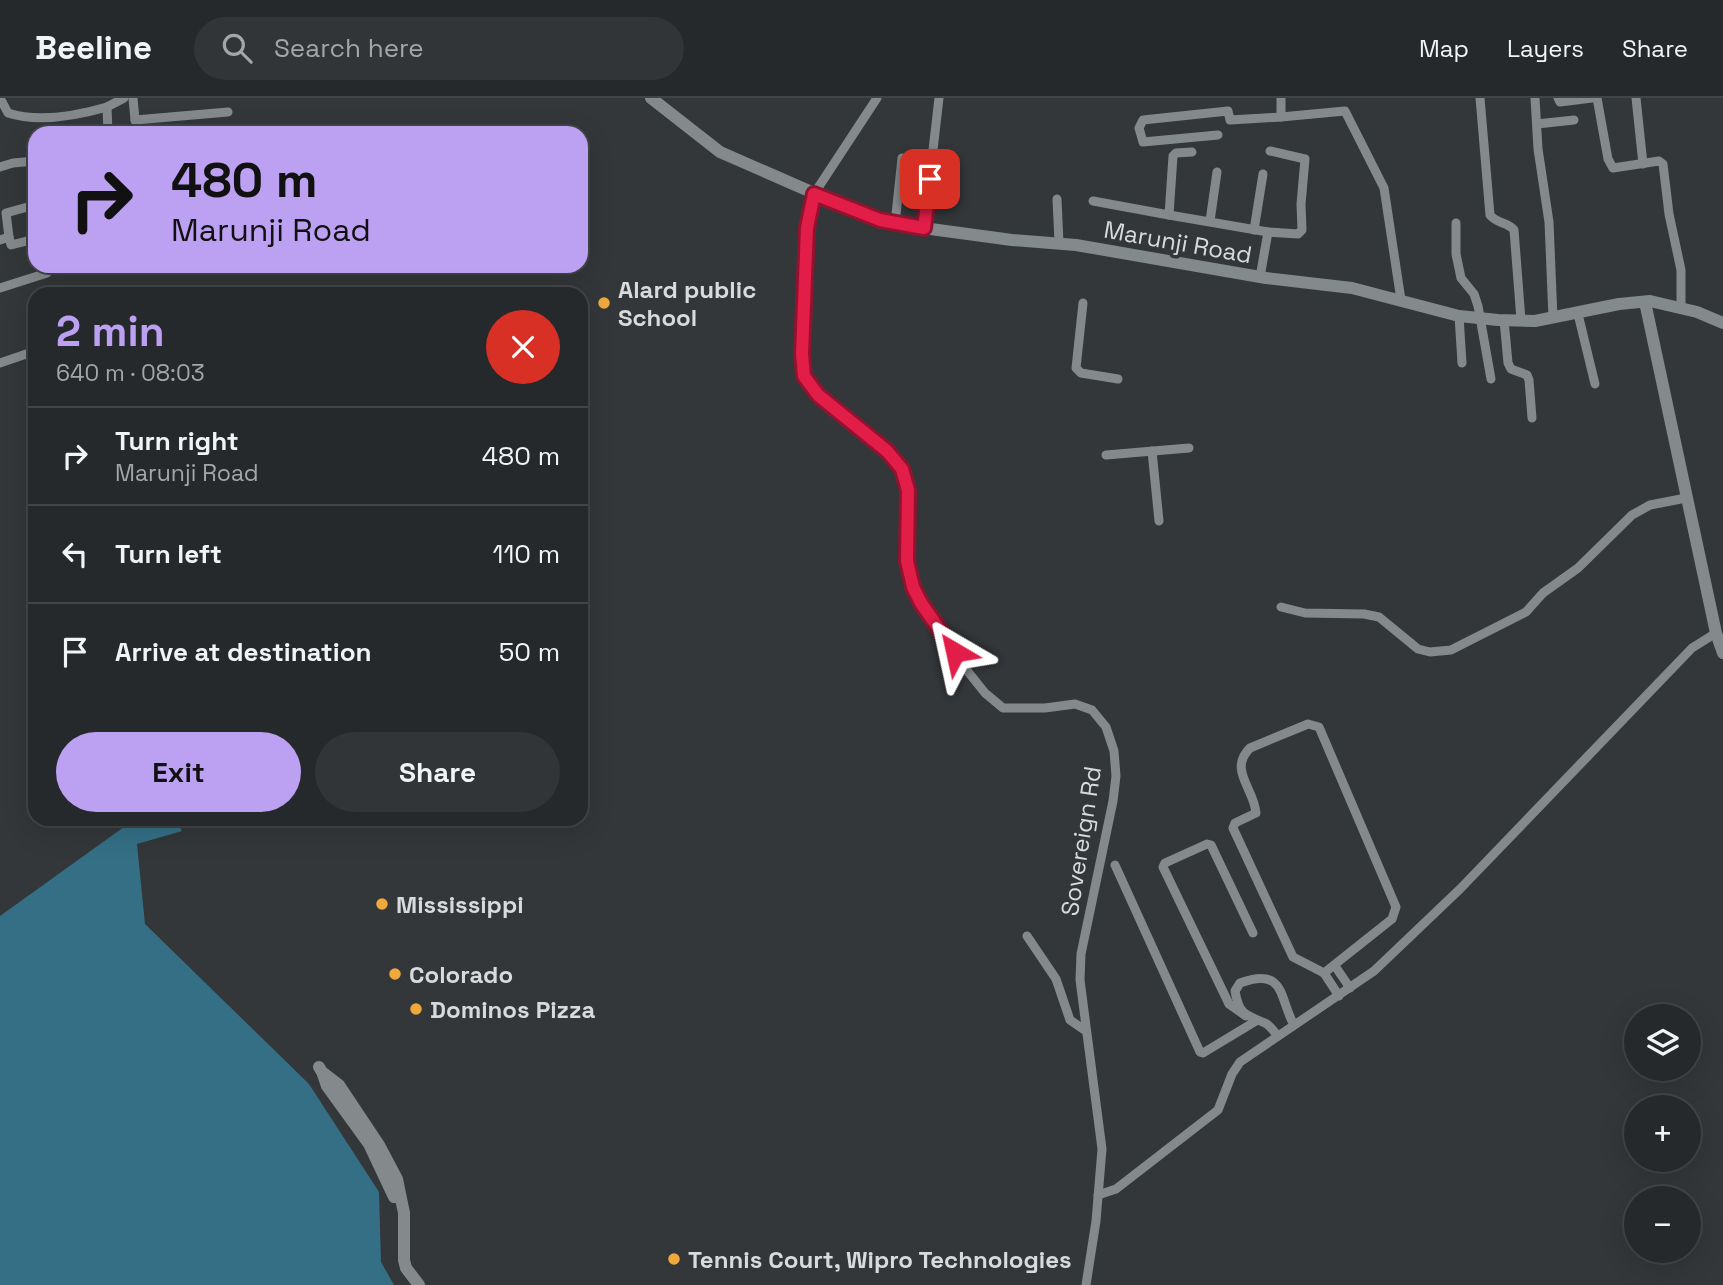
<!DOCTYPE html>
<meta charset="utf-8">
<style>
:root{--surface:#26292b;--page:#323537;--text:#f1f3f6;--muted:#a4a6a9;--line:#424547;--accent:#bca0f2}
body{margin:0;font-family:"Space Grotesk",sans-serif;background:var(--page);color:var(--text);height:100vh;display:flex;flex-direction:column;font-size:26px;white-space:nowrap}
*{box-sizing:border-box;margin:0}
p{font-size:23px;color:var(--muted)}
.icon{flex:none;width:38px;height:38px;fill:none;stroke:currentColor;stroke-width:2;stroke-linecap:round;stroke-linejoin:round}
.map{position:relative;flex:1;overflow:hidden}
.drawer{position:absolute;left:28px;top:189px;width:560px;height:539px;display:flex;flex-direction:column;background:var(--surface);border-radius:21px;box-shadow:0 7px 28px #0002,0 0 0 2px var(--line)}
.drawer>*{flex:none}
.guide{position:absolute;left:28px;top:28px;width:560px;height:147px;border-radius:21px;box-shadow:0 7px 28px #0002,0 0 0 2px var(--line);background:#bca0f2;color:#111;overflow:hidden}
.fabs{position:absolute;left:1624px;top:906px;display:grid;gap:14px}
.fabs a{display:grid;place-items:center;width:77px;height:77px;border-radius:50%;background:var(--surface);box-shadow:0 7px 28px #0002,0 0 0 2px var(--line);font-size:35px}
.pin{position:absolute;display:grid;place-items:center;width:60px;height:60px;color:#fff;margin:-30px;border-radius:14px;box-shadow:0 4px 10px #0006}
.me{position:absolute;width:77px;margin:-38px;rotate:324deg;stroke-linejoin:round;filter:drop-shadow(0 0 5px #0008)}
.turn{display:flex;align-items:center;gap:24px;height:147px;padding:0 28px;font-size:32px}
.turn .icon{width:91px;height:91px;stroke-width:2.5}
.turn b{display:block;font-size:49px;line-height:60px}
.round{display:grid;place-items:center;flex:none;width:74px;height:74px;border-radius:37px;background:var(--page)}
.headline{display:flex;align-items:center;justify-content:space-between;height:119px;padding:0 28px}
h1{font-size:42px;font-weight:800;line-height:52px;color:var(--accent)}
.cta{display:flex;gap:14px;margin-top:auto;padding:14px 28px}
.cta a{flex:1;height:80px;border-radius:42px;background:var(--accent);color:#111;font-size:28px;font-weight:800;line-height:80px;text-align:center}
.cta a+a{background:var(--page);color:var(--text)}
ul{padding:0;list-style:none}
li{display:flex;align-items:center;gap:21px;height:98px;padding:0 28px;border-top:2px solid var(--line)}
li div{flex:1}
li b{display:block;font-size:26px}
li em{font-style:normal}
header{display:flex;align-items:center;gap:42px;box-sizing:border-box;height:98px;padding:0 35px;background:var(--surface);border-bottom:2px solid var(--line)}
header strong{font-size:33px}
nav{display:flex;gap:38px;margin-inline-start:auto;font-size:24px}
.search{width:490px;height:63px;background:var(--page);display:flex;align-items:center;gap:18px;box-sizing:border-box;padding:0 24px;border-radius:38px;color:var(--muted);font-size:26px}
.map>svg:first-child{display:block}
.forest{fill:#346f85}
.lines{fill:none;stroke-linecap:round;stroke-linejoin:round}
.street{stroke:#84898b;stroke-width:9}
.secondary{stroke:#84898b;stroke-width:12}
.route-casing{stroke:#92132f;stroke-width:18}
.route{stroke:#e11d48;stroke-width:12}
.poi-dot{fill:#eea83c;stroke:#333739;stroke-width:2.5}
.labels{text-anchor:middle;dominant-baseline:central;stroke-width:7;stroke-linejoin:round;paint-order:stroke}
.street-label{font-size:24px;fill:#d8dadc;stroke:#333739}
.poi-label{font-size:24px;font-weight:bold;fill:#d8dadc;stroke:#333739;text-anchor:start}
</style>
<header>
<strong>Beeline</strong>
<div class="search"><svg class="icon" aria-label="search" viewBox="0 0 24 24"><circle cx="10" cy="10" r="6"/><path d="M15 15l6 6"/></svg>Search here</div>
<nav><a>Map</a><a>Layers</a><a>Share</a></nav>
</header>
<div class="map">
<svg width="1723" height="1187" viewBox="0 0 1723 1187">
<rect width="100%" height="100%" fill="#333739"/>
<polygon class="forest" points="135,721 175,721 182,733 137,746 145,826 309,986 379,1094 381,1164 394,1187 0,1187 0,818"/>
<g class="lines">
<g class="street">
<path d="M0,0l8,15c31,10 68,3 99,-6"/>
<polyline points="133,0 135,22 140,35"/>
<polyline points="877,0 814,96 807,130 802,256 804,278 818,297 887,353 902,371 908,392 907,463 913,489 921,505 969,575 985,595 1003,610 1045,610 1075,606 1092,612 1106,629 1114,653 1116,678 1113,703 1081,856 1080,882 1102,1051 1096,1123 1086,1187"/>
<polyline points="1281,0 1281,19 1345,13 1384,90 1401,202"/>
<path d="M1480,0l10,117c7,9 18,7 24,15l7,90"/>
<polyline points="1535,0 1538,51 1549,124 1553,220"/>
<polyline points="1558,0 1560,4 1592,0"/>
<polyline points="1597,0 1608,61 1613,70 1659,63 1663,66 1669,116 1681,172 1681,210"/>
<polyline points="1636,0 1643,66"/>
<polyline points="135,22 228,14"/>
<polyline points="1537,26 1574,22"/>
<polyline points="108,35 107,9 124,0"/>
<polyline points="1218,37 1143,44 1139,30 1143,22 1228,13 1230,22 1281,19"/>
<polyline points="1192,54 1176,55 1173,58 1169,117 1268,134"/>
<polyline points="0,69 13,65 35,63"/>
<polyline points="1057,101 1059,145"/>
<polyline points="1093,103 1169,117"/>
<polyline points="1210,123 1217,74"/>
<polyline points="1456,125 1456,156 1461,180 1474,196 1478,208 1491,281"/>
<polyline points="895,126 902,60"/>
<polyline points="924,130 939,0"/>
<polyline points="1254,132 1263,76"/>
<polyline points="9,139 6,115 31,108 35,109"/>
<polyline points="0,142 9,139 11,147 35,141"/>
<polyline points="1260,179 1268,134 1298,136 1302,132 1301,106 1305,61 1270,53"/>
<polyline points="0,190 44,176 47,175 48,168"/>
<polyline points="1083,205 1076,270 1081,275 1118,281"/>
<polyline points="1578,216 1595,286"/>
<polyline points="1459,218 1462,265"/>
<polyline points="1504,222 1508,265 1511,271 1527,277 1529,282 1532,320"/>
<polyline points="0,265 35,253"/>
<polyline points="1152,353 1159,423"/>
<polyline points="1106,357 1189,350"/>
<polyline points="1281,509 1305,515 1364,516 1379,519 1418,551 1430,554 1451,552 1526,514 1543,495 1578,470 1632,417 1650,407 1686,400"/>
<path d="M1308,626l11,3 77,180 -4,12 -68,54 -31,-16 -60,-129 2,-5 21,-10c-2,-25 -28,-43 -6,-65z"/>
<polyline points="1115,767 1200,954 1203,955 1256,923"/>
<polyline points="1027,838 1056,881 1070,922 1086,933"/>
<polyline points="1335,868 1350,890"/>
<polyline points="1324,875 1339,898"/>
<polyline points="1246,918 1229,906 1163,769 1165,765 1207,746 1211,747 1253,835"/>
<path d="M1278,938c-4,-4 -8,-11 -13,-13 -19,-8 -26,-8 -30,-32l5,-8c46,-17 39,16 54,42"/>
<polyline points="1098,1097 1116,1091 1218,1012 1232,976 1240,964 1374,873 1460,791 1692,550 1716,535"/>
</g>
<g class="secondary">
<polyline points="651,0 720,54 864,117 901,127 1012,142 1076,147 1266,180 1352,190 1459,218 1498,222 1535,223 1619,206 1650,203 1697,214 1723,225"/>
<polyline points="1645,204 1716,535 1723,555"/>
<polyline points="319,969 322,974 339,987 379,1047 397,1081 404,1115 404,1162 406,1170 419,1187"/>
<polyline points="323,976 327,988 369,1046 394,1099"/>
</g>
</g>
<g class="lines">
<g class="route-casing">
<polyline id="route" points="930,81 924,130 880,122 814,96 807,130 802,256 804,278 818,297 887,353 902,371 908,392 907,463 913,489 921,505 955,554"/>
</g>
<use href="#route" class="route"/>
</g>
<g class="poi-dot">
<circle cx="604" cy="205" r="7"/>
<circle cx="382" cy="806" r="7"/>
<circle cx="395" cy="876" r="7"/>
<circle cx="416" cy="911" r="7"/>
<circle cx="674" cy="1161" r="7"/>
</g>
<g class="labels">
<g class="street-label">
<text transform="translate(1178 144) rotate(10)">Marunji Road</text>
<text transform="translate(1081 743) rotate(-81)">Sovereign Rd</text>
</g>
<g class="poi-label">
<text x="618" y="191">Alard public<tspan x="618" dy="28">School</tspan></text>
<text x="396" y="806">Mississippi</text>
<text x="409" y="876">Colorado</text>
<text x="430" y="911">Dominos Pizza</text>
<text x="688" y="1161">Tennis Court, Wipro Technologies</text>
</g>
</g>
</svg>
<div class="fabs">
<a><svg class="icon" aria-label="layers" viewBox="0 0 24 24"><path d="M12 4l9 5-9 5-9-5zM3 14l9 5 9-5"/></svg></a>
<a>+</a>
<a>−</a>
</div>
<div class="pin" style="left:930px;top:81px;background:#d93025"><svg class="icon" aria-label="arrive" viewBox="0 0 24 24"><path d="M6 21V4h12l-3 4 3 4H6"/></svg></div>
<svg class="me" style="left:955px;top:554px" viewBox="-20 -20 40 40"><path d="M0-17L14 15 0 8-14 15z" fill="#e11d48" stroke="#fff" stroke-width="4"/></svg>
<div class="guide">
<div class="turn"><svg class="icon" aria-label="right" viewBox="0 0 24 24"><path d="M7 20v-9h11M14 6l5 5-5 5"/></svg><div><b>480 m</b>Marunji Road</div></div>
</div>
<section class="drawer">
<div class="headline"><div><h1>2 min</h1><p>640 m · 08:03</p></div><a class="round" style="background:#d93025;color:#fff"><svg class="icon" aria-label="close" viewBox="0 0 24 24"><path d="M6 6l12 12M18 6L6 18"/></svg></a></div>
<ul>
<li><svg class="icon" aria-label="right" viewBox="0 0 24 24"><path d="M7 20v-9h11M14 6l5 5-5 5"/></svg><div><b>Turn right</b><p>Marunji Road</p></div><em>480 m</em></li>
<li><svg class="icon" aria-label="left" viewBox="0 0 24 24"><path d="M17 20v-9H6M10 6l-5 5 5 5"/></svg><div><b>Turn left</b></div><em>110 m</em></li>
<li><svg class="icon" aria-label="arrive" viewBox="0 0 24 24"><path d="M6 21V4h12l-3 4 3 4H6"/></svg><div><b>Arrive at destination</b></div><em>50 m</em></li>
</ul>
<div class="cta"><a>Exit</a><a>Share</a></div>
</section>
</div>
